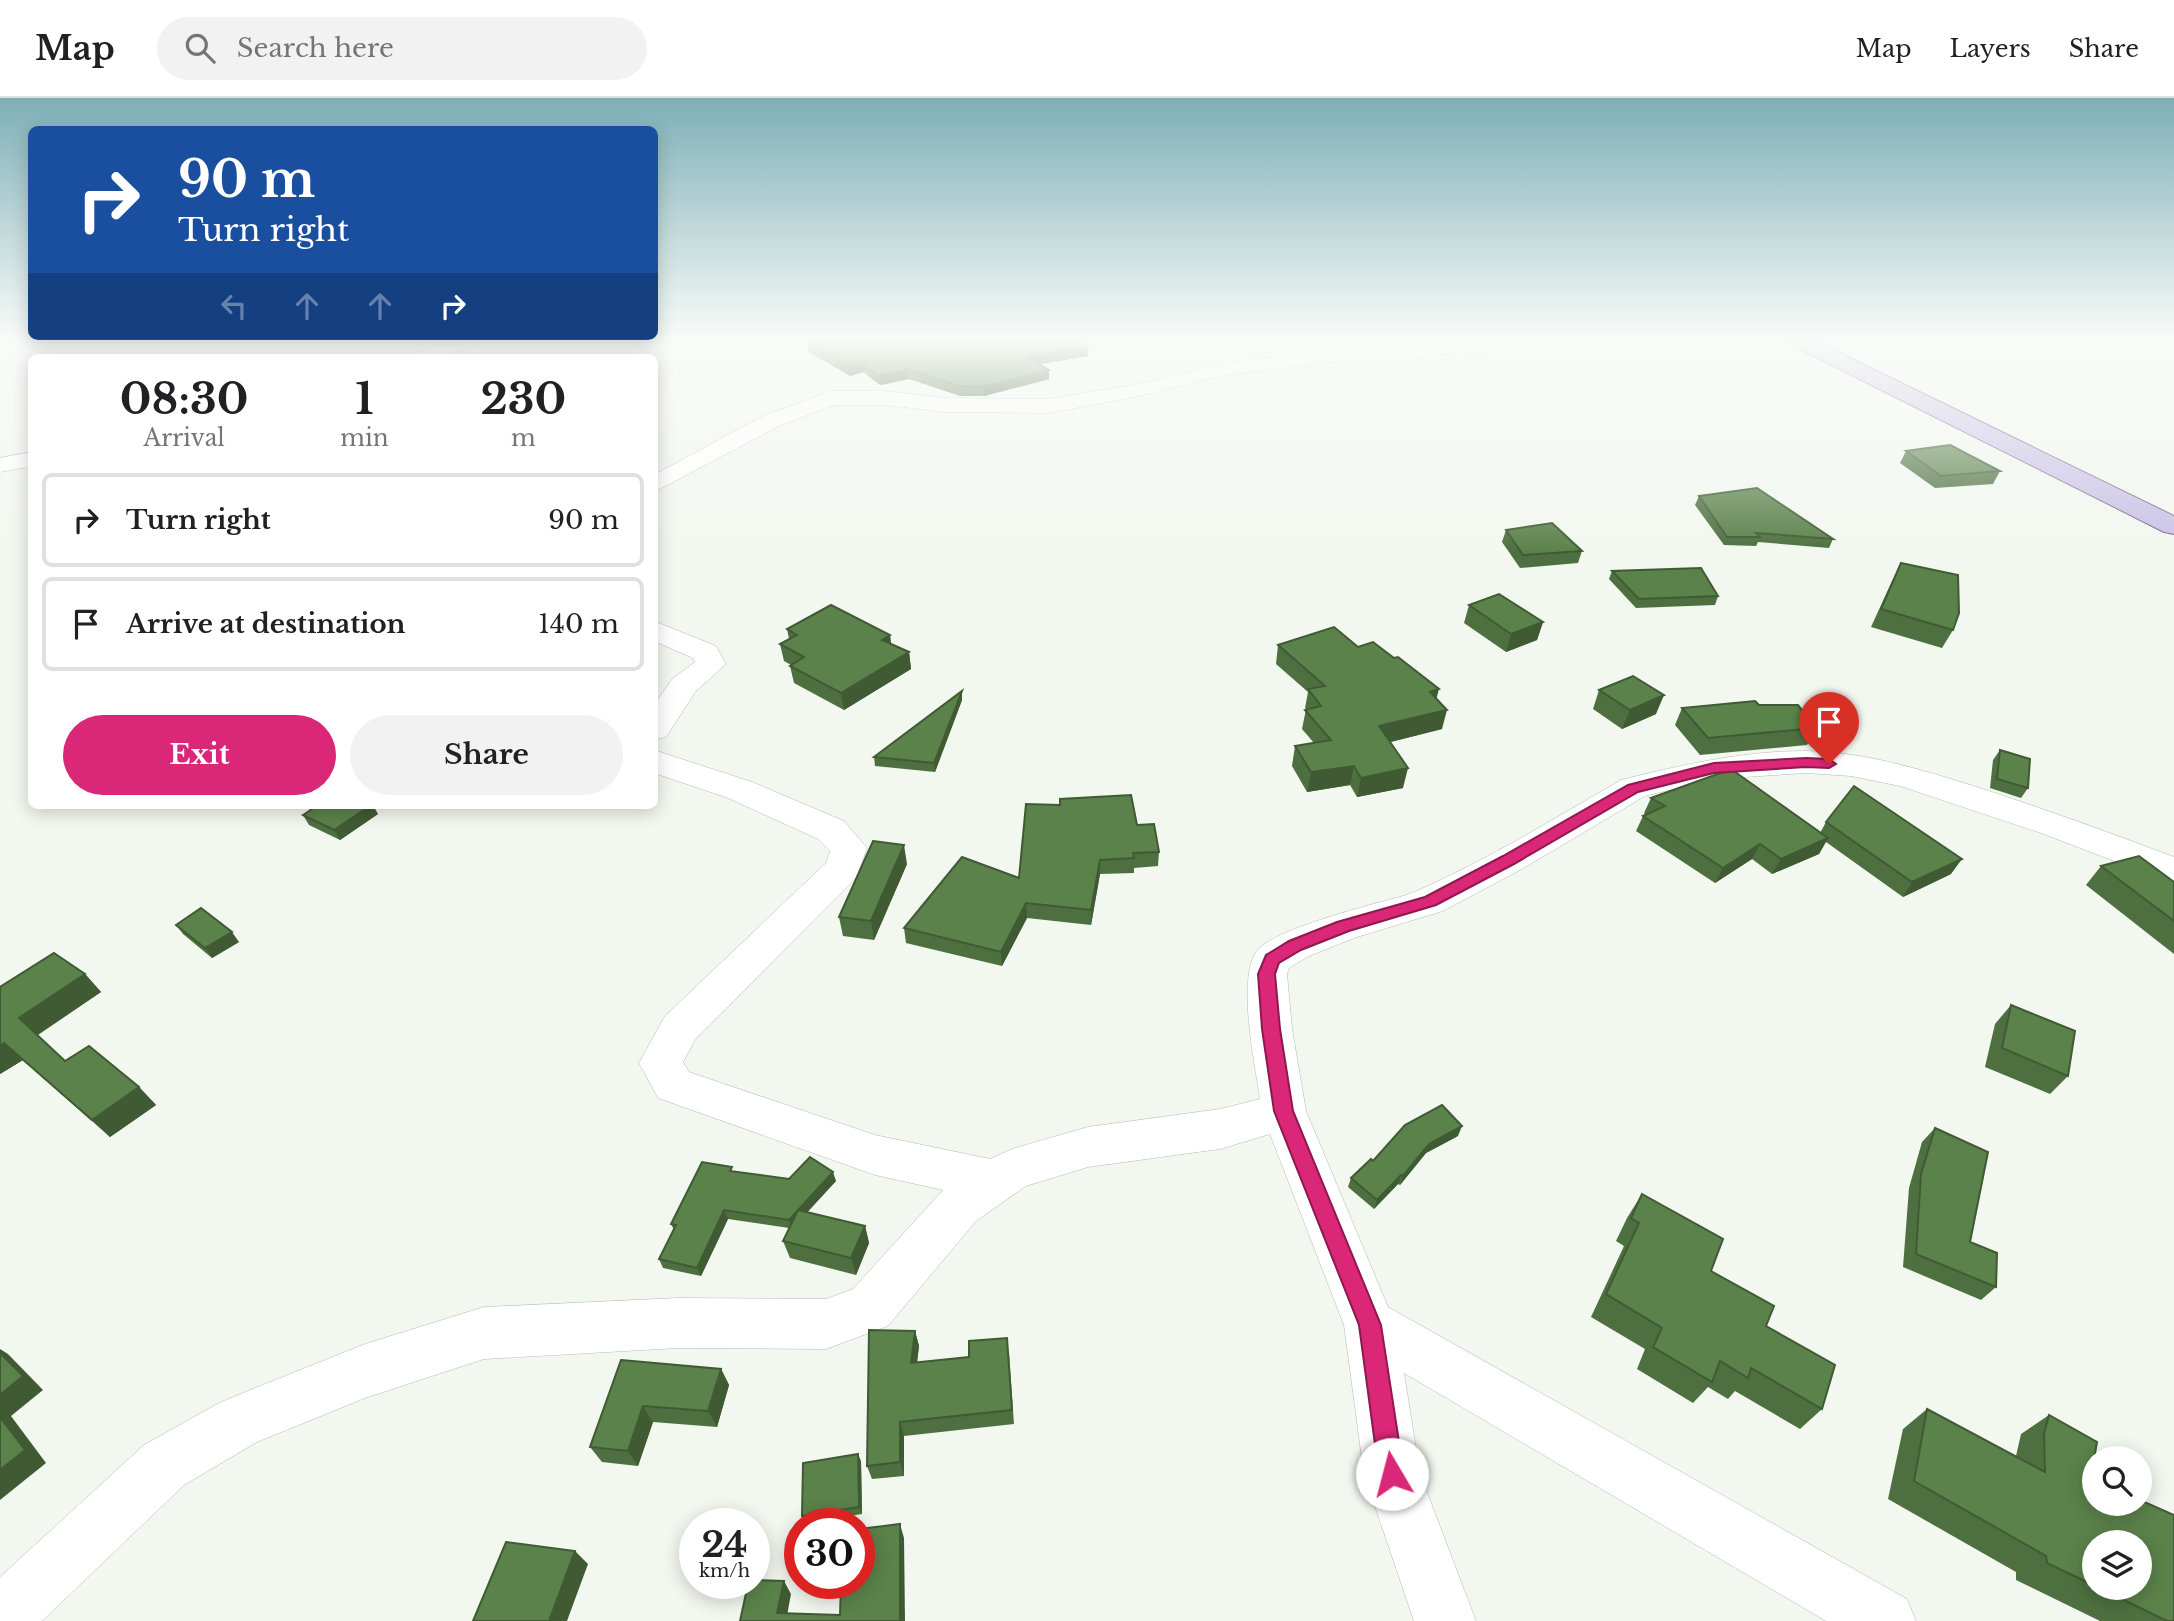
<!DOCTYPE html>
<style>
:root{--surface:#fff;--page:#f2f2f2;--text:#202124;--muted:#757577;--line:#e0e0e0;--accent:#db2777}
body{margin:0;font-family:"Libre Baskerville",serif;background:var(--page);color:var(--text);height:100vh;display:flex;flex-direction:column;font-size:26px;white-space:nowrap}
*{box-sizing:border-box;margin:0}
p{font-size:23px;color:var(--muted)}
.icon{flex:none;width:38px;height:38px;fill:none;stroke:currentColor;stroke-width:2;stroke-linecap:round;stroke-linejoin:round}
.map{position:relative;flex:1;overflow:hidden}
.details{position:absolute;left:28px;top:256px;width:630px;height:455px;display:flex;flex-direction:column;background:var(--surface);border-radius:10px;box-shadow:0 4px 18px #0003}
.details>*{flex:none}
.hud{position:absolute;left:28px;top:28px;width:630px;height:214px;border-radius:10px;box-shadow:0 4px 18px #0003;background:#1a4fa0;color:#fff;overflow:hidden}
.tools{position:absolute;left:2082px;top:1348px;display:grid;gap:14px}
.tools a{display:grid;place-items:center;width:70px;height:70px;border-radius:50%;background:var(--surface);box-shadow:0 4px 18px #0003;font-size:35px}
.speed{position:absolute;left:679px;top:1410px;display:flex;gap:14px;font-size:35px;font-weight:700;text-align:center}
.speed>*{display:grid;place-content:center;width:91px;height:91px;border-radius:50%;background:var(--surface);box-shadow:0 4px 18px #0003;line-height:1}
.speed small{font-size:18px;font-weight:400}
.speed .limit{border:10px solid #d22;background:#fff;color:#111}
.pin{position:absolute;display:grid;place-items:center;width:60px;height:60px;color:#fff;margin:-72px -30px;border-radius:50% 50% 50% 0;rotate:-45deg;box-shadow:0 0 7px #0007}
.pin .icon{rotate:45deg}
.me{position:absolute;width:77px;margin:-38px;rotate:352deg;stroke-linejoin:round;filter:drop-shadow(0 0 5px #0008)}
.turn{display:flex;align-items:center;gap:24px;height:147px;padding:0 35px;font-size:32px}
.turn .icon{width:91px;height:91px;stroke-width:2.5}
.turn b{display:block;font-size:49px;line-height:60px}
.lanes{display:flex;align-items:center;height:66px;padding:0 35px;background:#0003;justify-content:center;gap:35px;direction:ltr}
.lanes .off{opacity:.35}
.eta{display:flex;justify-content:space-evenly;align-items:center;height:119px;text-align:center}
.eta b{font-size:42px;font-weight:800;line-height:49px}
.primary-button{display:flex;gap:14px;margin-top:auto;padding:14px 35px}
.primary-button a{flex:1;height:80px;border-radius:42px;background:var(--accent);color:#fff;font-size:28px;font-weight:800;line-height:80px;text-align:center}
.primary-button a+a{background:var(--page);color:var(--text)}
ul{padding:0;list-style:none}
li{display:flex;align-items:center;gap:21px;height:94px;margin:0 14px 10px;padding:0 21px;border:4px solid var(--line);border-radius:10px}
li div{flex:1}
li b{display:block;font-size:26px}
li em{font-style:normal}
header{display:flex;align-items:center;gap:42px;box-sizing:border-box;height:98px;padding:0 35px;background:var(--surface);border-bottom:2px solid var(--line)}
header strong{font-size:33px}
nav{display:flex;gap:38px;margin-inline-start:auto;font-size:24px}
.search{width:490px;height:63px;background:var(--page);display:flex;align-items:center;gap:18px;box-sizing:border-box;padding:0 24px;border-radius:38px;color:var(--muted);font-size:26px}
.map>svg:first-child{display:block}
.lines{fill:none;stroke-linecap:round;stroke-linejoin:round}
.minor-casing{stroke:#b4bab2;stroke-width:1}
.primary-casing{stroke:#756c94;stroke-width:2}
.minor{fill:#fff;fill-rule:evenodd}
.primary{fill:#cac1e6;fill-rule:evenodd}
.wall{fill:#4e7040;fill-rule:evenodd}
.shaded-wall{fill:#405b34}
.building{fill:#5b824b;stroke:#405b34;stroke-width:2}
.route{fill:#db2777;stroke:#8e194d;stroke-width:2}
</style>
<header>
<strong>Map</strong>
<div class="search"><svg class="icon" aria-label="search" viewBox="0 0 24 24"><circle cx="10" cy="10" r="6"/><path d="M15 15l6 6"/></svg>Search here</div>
<nav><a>Map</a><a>Layers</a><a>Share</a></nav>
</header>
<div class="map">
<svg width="2174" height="1523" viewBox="0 0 2174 1523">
<rect width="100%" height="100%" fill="#f2f7ef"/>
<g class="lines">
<g class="minor-casing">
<g id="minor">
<polygon points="457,241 486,241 483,245 442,259 412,259 415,255"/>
<polygon points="1498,241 1586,241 1583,245 1576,247 1316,266 1225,277 1139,298 1049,315 946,314 884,307 834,307 779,328 654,394 654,377 763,318 831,293 884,293 946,300 1049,301 1139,286 1225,265 1316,254"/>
<polygon points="32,354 32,368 0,374 0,360"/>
<polygon points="654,523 716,548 726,566 696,593 666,639 654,642 654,607 673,580 695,564 693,560 654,543"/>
<path d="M654,652l98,32 92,39 23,27 -11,30 -161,162 -12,22 6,10 186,63 115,24 22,-10 76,-22 132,-18 40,-10c-5,-36 -23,-117 -4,-147 11,-18 85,-39 107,-45 18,-6 39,-9 56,-17 70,-31 136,-72 202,-110l12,-3c58,-14 114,-26 173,-26 62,1 119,20 177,38 64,21 128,44 191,68v27l-133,-51 -141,-47 -49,-10 -45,-3 -92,6 -69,17 -123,73 -79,42 -86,26 -48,19 -20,12 -2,6 5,55 14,82 82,196 519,292 9,22h-90l-422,-248 16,101 56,147h-62l-50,-147 -20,-149 -74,-191 -50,15 -132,18 -62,19 -50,35 -88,105 -62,23 -148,-1 -194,11 -119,39 -108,44 -73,43 -142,136h-42v-44l144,-132 75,-42 19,-8 127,-51 119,-37 194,-9 148,1 27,-10 90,-99 -68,-15 -217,-77 -19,-35 26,-47 161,-153 4,-12 -12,-12 -90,-41 -74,-25z"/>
</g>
</g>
<g class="primary-casing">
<polygon id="primary" points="1785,241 1811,241 2174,418 2174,436 2164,434 1788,245"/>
</g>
<use href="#minor" class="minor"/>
<use href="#primary" class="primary"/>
</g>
<g class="wall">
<polygon points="807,245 1088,258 1040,266 1049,281 984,298 960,298 909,281 880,287 863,274 850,278 809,254"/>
<polygon points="1906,353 2000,373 1993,386 1935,390 1900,365"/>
<polygon points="1699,398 1833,441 1829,450 1758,444 1756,448 1724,447 1695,407"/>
<polygon points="1506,432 1582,453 1578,465 1520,470 1502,444"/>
<polygon points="1901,465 1953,532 1942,550 1871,529 1892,483"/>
<polygon points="1612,473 1718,498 1715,507 1636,510 1609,481"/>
<polygon points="1469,507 1543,524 1537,542 1506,554 1464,525"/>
<polygon points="787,531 890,537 891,546 909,554 911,571 844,612 794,585 790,568 791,567 784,563 780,546 789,541"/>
<polygon points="1278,547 1358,549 1437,600 1442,631 1390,644 1403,690 1357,699 1350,687 1307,694 1292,668 1295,648 1314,645 1302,631 1306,611 1305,610 1308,594 1276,566"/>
<polygon points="1599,592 1656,616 1622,631 1593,611"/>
<polygon points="962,593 962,602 935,674 875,668 874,659"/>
<polygon points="1682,610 1816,630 1807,647 1700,657 1675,627"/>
<polygon points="2000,652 2028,690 2021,700 1990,690 1993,662"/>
<polygon points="1651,700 1820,735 1826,724 1951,776 1903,799 1826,744 1819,756 1772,776 1752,761 1715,785 1636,733 1643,718 1646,717 1644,715"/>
<polygon points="378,716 340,742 309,727 303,717"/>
<polygon points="1137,727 1159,754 1158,768 1134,770 1134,775 1100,776 1091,827 1027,820 1002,868 906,845 904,830"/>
<polygon points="907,766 874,842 843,838 839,819"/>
<polygon points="2101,768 2174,784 2174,856 2086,787"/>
<polygon points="176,827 239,844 212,860 183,836"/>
<polygon points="85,876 101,894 38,937 65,963 139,989 156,1007 110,1039 23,962 0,976 0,889"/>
<polygon points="2011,907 2068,978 2050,996 1985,969 1995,926"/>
<polygon points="1935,1030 1970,1144 1996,1189 1981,1202 1903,1169 1909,1090 1922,1044"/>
<polygon points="1458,1038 1426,1055 1400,1087 1398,1086 1374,1111 1348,1089 1351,1080 1373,1063"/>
<polygon points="734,1074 789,1081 836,1083 807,1114 865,1128 869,1145 856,1177 790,1160 783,1143 789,1130 728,1121 701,1178 663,1170 659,1161 674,1132 671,1126"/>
<polygon points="1642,1096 1711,1173 1766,1228 1822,1311 1800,1331 1735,1293 1728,1301 1708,1289 1693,1305 1637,1271 1645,1251 1591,1219 1624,1148 1616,1143 1627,1120"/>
<polygon points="915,1233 919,1248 917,1264 1009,1255 1014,1326 904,1338 904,1378 872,1381 867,1368"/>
<polygon points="621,1262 721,1271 729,1287 717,1329 653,1324 638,1368 602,1364 590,1349"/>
<path d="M1927,1311l89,47 5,-22 28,-19 42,62 83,144h-74l-84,-41v-8l-128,-73 15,-70zM2095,1444l45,45h-45z"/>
<polygon points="861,1363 862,1416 805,1425 802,1418"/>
</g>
<g class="shaded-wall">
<polygon points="1088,249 1088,258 1029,268 1028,259"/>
<polygon points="861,265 863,274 850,278 849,269"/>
<polygon points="908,271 909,281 880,287 879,278"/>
<polygon points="1049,272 1049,281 984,298 983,289"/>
<polygon points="1543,524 1537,542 1506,554 1511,536"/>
<polygon points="890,537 892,554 882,542"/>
<polygon points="909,554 911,571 844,612 841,595"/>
<polygon points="1439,591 1434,610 1430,594"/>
<polygon points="962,593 962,602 935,674 934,665"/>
<polygon points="1664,597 1656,616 1622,631 1630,612"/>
<polygon points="1447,612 1442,631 1375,648 1379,628"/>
<polygon points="1354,668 1350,687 1307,694 1311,674"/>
<polygon points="1408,670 1403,690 1357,699 1361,680"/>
<polygon points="371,707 373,707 378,716 340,742 334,732"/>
<polygon points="1828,740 1819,756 1772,776 1781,761"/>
<polygon points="1760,746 1752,761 1715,785 1723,770"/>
<polygon points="904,747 907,766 874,842 871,823"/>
<polygon points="1962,761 1951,776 1903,799 1912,784"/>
<polygon points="1100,762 1100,776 1091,827 1091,812"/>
<polygon points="1026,805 1027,820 1002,868 1001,854"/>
<polygon points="232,834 239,844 212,860 205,850"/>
<polygon points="85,876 101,894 37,937 19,920"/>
<polygon points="4,945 23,962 0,976 0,948"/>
<polygon points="139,989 156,1007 110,1039 92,1022"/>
<polygon points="1462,1028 1458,1038 1426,1055 1400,1087 1403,1078 1429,1046"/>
<polygon points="833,1074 836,1083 792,1131 789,1122"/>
<polygon points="1401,1077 1398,1086 1374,1111 1377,1102"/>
<polygon points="724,1112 728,1121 701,1178 697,1170"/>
<polygon points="865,1128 869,1145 856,1177 851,1160"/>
<polygon points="915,1233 919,1248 915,1280 911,1265"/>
<polygon points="0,1251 8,1256 43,1292 11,1318 46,1365 0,1402"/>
<polygon points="721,1271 729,1287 717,1329 708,1313"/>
<polygon points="643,1308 653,1324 638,1368 628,1353"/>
<polygon points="900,1324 904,1338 904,1378 900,1364"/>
<polygon points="858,1356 861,1363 862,1416 859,1409"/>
<polygon points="900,1426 904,1440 905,1523 900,1523"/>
<polygon points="575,1453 588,1466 567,1523 549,1523"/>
<polygon points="784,1483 791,1496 786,1523 777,1515"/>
</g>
<g class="building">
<polygon points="818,241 1077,241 1088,249 1028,259 1049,272 983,289 959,288 908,271 879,278 861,265 849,269 807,245"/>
<polygon points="1950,347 2000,373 1941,378 1906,353"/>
<polygon points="1757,390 1833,441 1756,435 1760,439 1727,439 1699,398"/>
<polygon points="1552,425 1582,453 1523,457 1506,432"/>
<polygon points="1901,465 1958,477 1959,515 1953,532 1881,511"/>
<polygon points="1701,470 1718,498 1639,501 1612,473"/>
<polygon points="1499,496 1543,524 1511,536 1469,507"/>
<polygon points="831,507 890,537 882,542 909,554 841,595 790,568 804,559 780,546 797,537 787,531"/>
<polygon points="1334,529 1358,549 1373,544 1394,560 1398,559 1439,591 1430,594 1447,612 1379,628 1408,670 1361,680 1354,668 1311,674 1295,648 1331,642 1305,612 1321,608 1308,591 1325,588 1278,547"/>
<polygon points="1633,578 1664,597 1630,612 1599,592"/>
<polygon points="962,593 934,665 874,659"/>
<polygon points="1755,603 1759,607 1798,607 1816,630 1708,640 1682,610"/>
<polygon points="2000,652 2030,661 2028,690 1997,681"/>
<polygon points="1731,671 1828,740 1781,761 1760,746 1723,770 1643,718 1665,708 1651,700"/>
<polygon points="1854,688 1962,761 1912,784 1826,724"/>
<polygon points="1131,697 1137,727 1154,726 1159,754 1133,755 1134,760 1100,762 1091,812 1026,805 1001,854 904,830 962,759 1019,780 1026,706 1060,707 1060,701"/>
<polygon points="318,707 371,707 334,732 303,717"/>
<polygon points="873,743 904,747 871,823 839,819"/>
<polygon points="2139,758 2174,784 2174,823 2101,768"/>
<polygon points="201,810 232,834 205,850 176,827"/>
<polygon points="54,855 85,876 19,920 65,963 89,948 139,989 92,1022 4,945 0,948 0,889"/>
<polygon points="2011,907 2075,933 2068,978 2002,950"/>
<polygon points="1442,1007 1462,1028 1429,1046 1403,1078 1401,1077 1377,1102 1351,1080 1371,1061 1373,1063 1405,1027"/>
<polygon points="1935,1030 1988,1054 1970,1144 1997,1155 1996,1189 1916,1156 1921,1076"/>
<polygon points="810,1059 833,1074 789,1122 724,1112 697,1170 659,1161 676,1127 671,1126 702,1064 732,1069 730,1073 789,1081"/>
<polygon points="1642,1096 1723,1141 1711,1173 1774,1208 1766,1228 1835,1267 1822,1311 1751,1270 1748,1280 1720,1263 1712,1284 1653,1249 1662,1230 1606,1196 1639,1125 1631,1120"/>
<polygon points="798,1112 865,1128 851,1160 783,1143"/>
<polygon points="869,1232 915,1233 911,1265 969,1259 969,1243 1007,1240 1012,1312 900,1324 900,1364 867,1368"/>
<polygon points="0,1255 23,1278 0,1297"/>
<polygon points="621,1262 721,1271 708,1313 643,1308 628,1353 590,1349"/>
<polygon points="1927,1311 2045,1374 2044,1336 2049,1317 2097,1344 2091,1379 2095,1381 2095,1405 2140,1405 2140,1402 2174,1417 2174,1523 2167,1523 2097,1489 2140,1489 2140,1444 2095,1444 2095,1488 2047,1465 2046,1458 1914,1383"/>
<polygon points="0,1319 25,1352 0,1372"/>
<polygon points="858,1356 859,1409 802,1418 803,1365"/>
<polygon points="900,1426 900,1523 740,1523 748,1486 754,1486 754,1482 784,1483 777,1515 840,1517 841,1486 859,1486 860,1431"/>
<polygon points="506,1444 575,1453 549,1523 473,1523"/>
</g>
<linearGradient id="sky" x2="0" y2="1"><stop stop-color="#7dafb7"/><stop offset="0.53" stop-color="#f9fbf8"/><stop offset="1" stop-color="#f9fbf8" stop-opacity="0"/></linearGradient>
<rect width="2174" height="454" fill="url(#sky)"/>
<polygon class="route" points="1806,660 1829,661 1836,666 1829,670 1806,669 1714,675 1638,694 1514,766 1436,807 1349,833 1301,852 1279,865 1275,876 1280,931 1293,1013 1381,1227 1404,1376 1400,1385 1392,1388 1383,1385 1379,1376 1359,1227 1274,1013 1262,931 1258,876 1266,857 1289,843 1337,824 1425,799 1503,758 1628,687 1714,665"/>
</svg>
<div class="tools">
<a><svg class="icon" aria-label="search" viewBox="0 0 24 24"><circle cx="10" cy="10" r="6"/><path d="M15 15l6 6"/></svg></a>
<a><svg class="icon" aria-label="layers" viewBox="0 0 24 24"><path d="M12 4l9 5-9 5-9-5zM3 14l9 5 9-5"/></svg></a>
</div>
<div class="speed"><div>24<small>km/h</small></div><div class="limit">30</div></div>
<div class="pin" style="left:1829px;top:666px;background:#d93025"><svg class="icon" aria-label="arrive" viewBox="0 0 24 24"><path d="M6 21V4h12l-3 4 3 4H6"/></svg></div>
<svg class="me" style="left:1392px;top:1376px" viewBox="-20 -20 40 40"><circle r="19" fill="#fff"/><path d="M0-13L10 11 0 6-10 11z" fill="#db2777"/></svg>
<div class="hud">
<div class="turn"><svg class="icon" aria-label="right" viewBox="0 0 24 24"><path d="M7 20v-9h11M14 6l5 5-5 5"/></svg><div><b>90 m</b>Turn right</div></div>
<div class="lanes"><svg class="icon off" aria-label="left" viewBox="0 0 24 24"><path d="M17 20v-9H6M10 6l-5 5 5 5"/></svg><svg class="icon off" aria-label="ahead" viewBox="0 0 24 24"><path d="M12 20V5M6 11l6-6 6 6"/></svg><svg class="icon off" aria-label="ahead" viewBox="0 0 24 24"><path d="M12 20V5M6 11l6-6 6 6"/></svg><svg class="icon" aria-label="right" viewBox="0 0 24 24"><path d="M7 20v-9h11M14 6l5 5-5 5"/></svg></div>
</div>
<section class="details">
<div class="eta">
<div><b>08:30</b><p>Arrival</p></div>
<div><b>1</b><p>min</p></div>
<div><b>230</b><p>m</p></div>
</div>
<ul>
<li><svg class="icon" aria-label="right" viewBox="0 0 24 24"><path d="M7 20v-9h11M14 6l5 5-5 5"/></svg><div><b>Turn right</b></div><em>90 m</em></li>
<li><svg class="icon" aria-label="arrive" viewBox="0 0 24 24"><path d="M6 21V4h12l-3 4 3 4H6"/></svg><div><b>Arrive at destination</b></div><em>140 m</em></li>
</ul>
<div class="primary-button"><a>Exit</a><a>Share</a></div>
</section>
</div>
